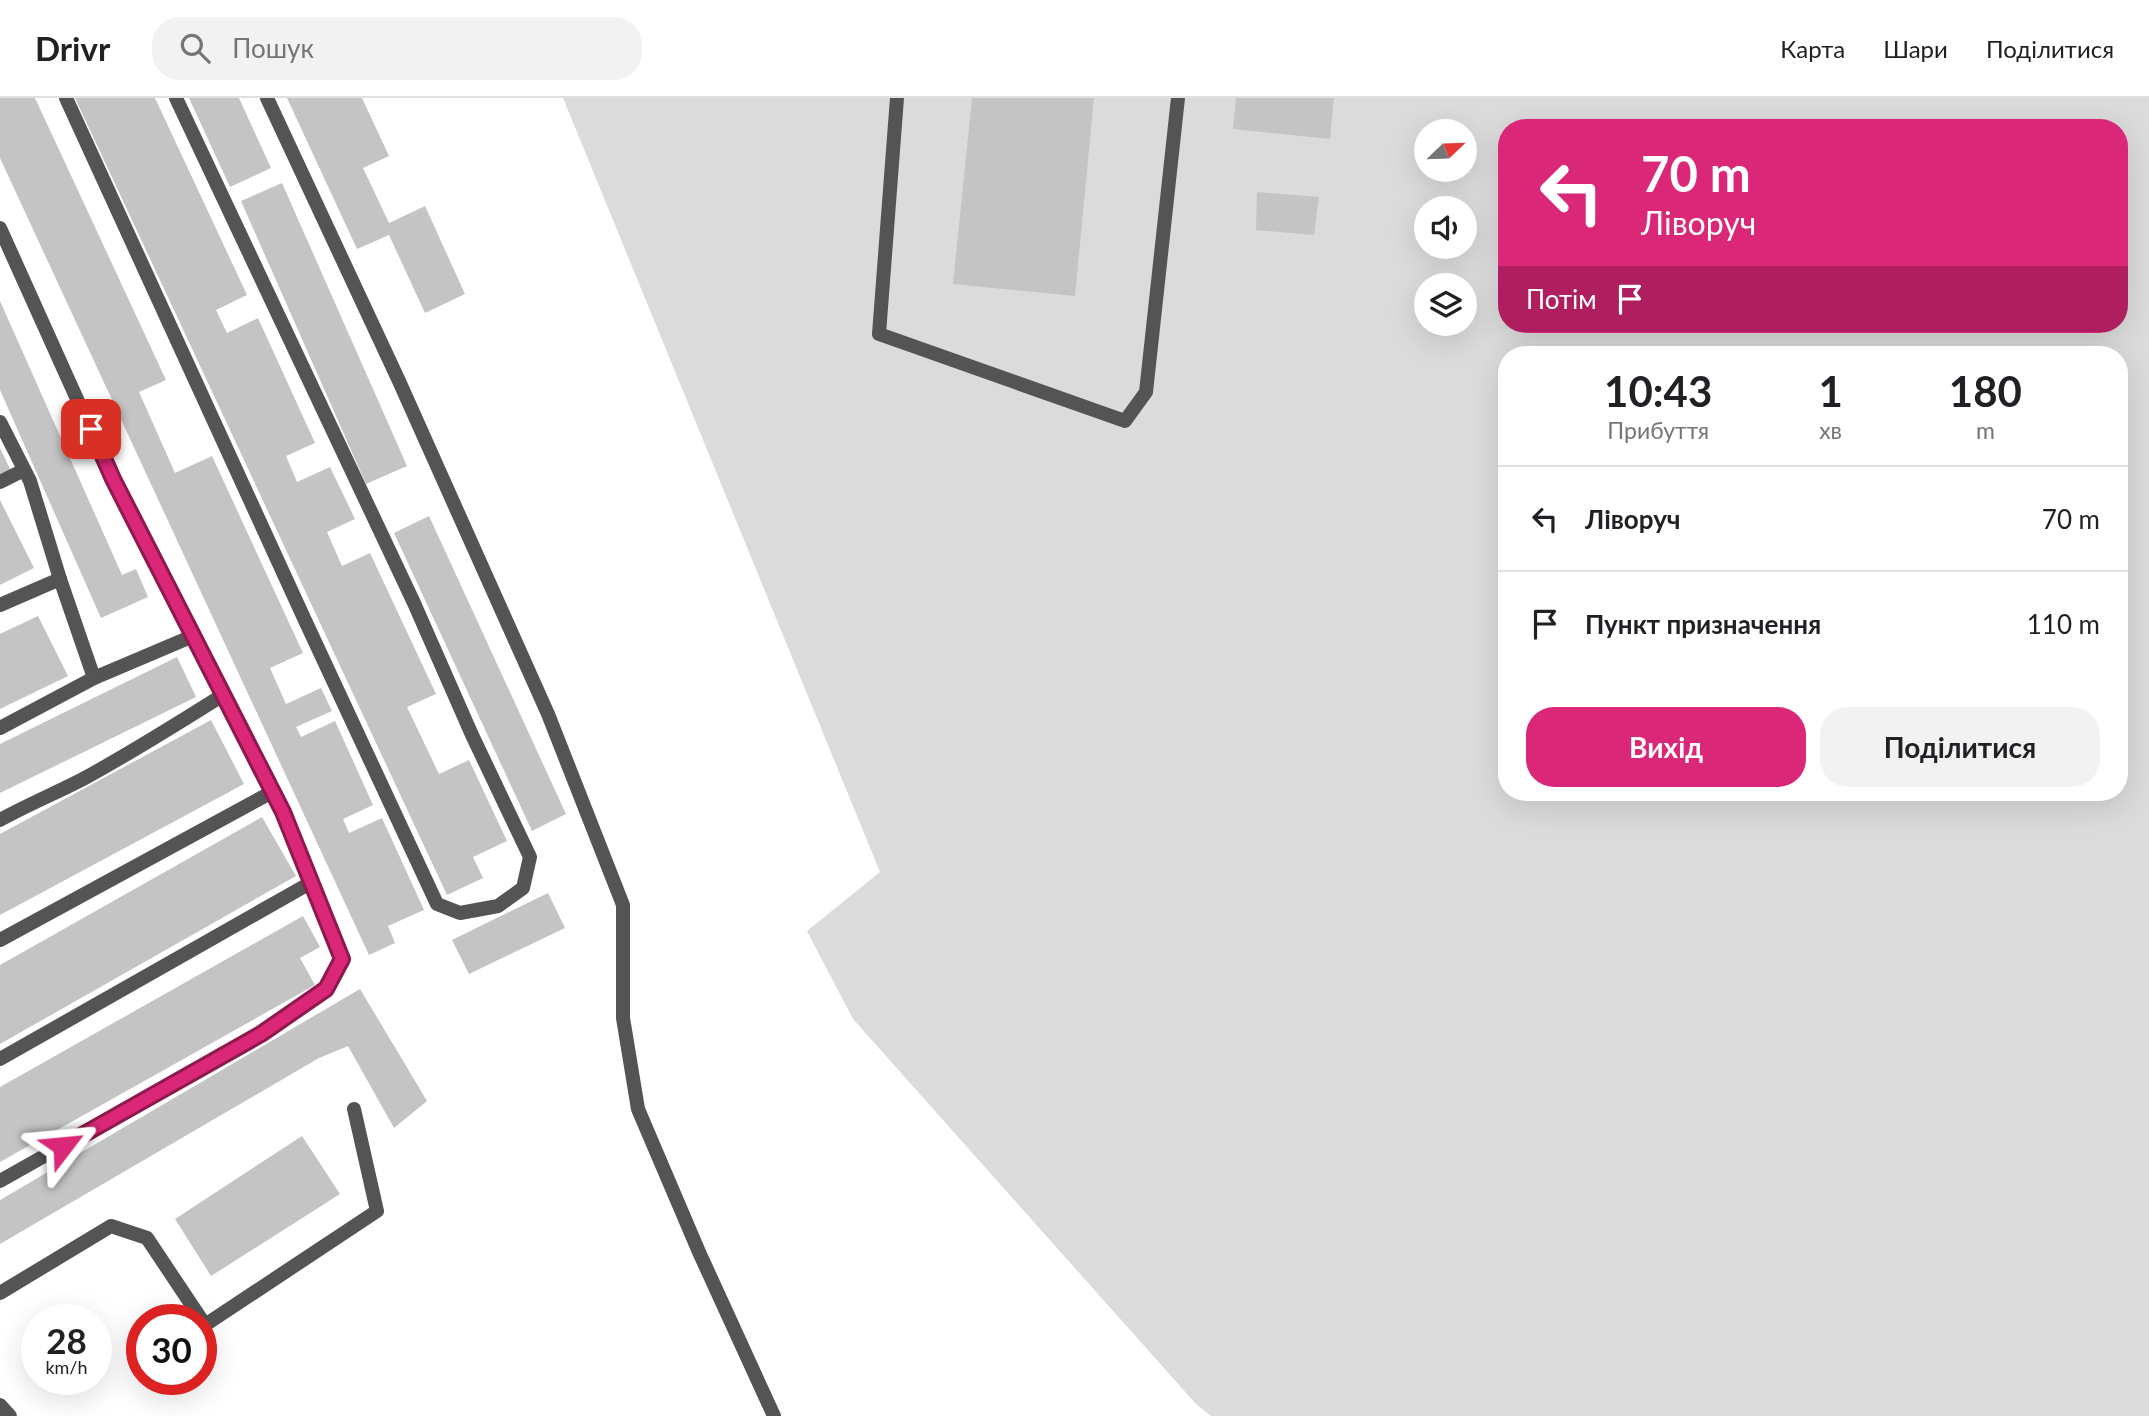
<!DOCTYPE html>
<html lang="uk">
<meta charset="utf-8">
<style>
:root{--surface:#fff;--page:#f2f2f2;--text:#202124;--muted:#757577;--line:#e0e0e0;--accent:#db2777}
body{margin:0;font-family:Lato,sans-serif;background:var(--page);color:var(--text);height:100vh;display:flex;flex-direction:column;font-size:26px;white-space:nowrap}
*{box-sizing:border-box;margin:0}
p{font-size:23px;color:var(--muted)}
.icon{flex:none;width:38px;height:38px;fill:none;stroke:currentColor;stroke-width:2;stroke-linecap:round;stroke-linejoin:round}
.map{position:relative;flex:1;overflow:hidden}
.sheet{position:absolute;left:1498px;top:248px;width:630px;height:455px;display:flex;flex-direction:column;background:var(--surface);border-radius:28px;box-shadow:0 7px 28px #0002}
.sheet>*{flex:none}
.top-card{position:absolute;left:1498px;top:21px;width:630px;height:214px;border-radius:28px;box-shadow:0 7px 28px #0002;background:#db2777;color:#fff;overflow:hidden}
.needle{width:46px;rotate:67deg}
.fabs{position:absolute;left:1414px;top:21px;display:grid;gap:14px}
.fabs a{display:grid;place-items:center;width:63px;height:63px;border-radius:50%;background:var(--surface);box-shadow:0 7px 28px #0002;font-size:35px}
.speed{position:absolute;left:21px;top:1206px;display:flex;gap:14px;font-size:35px;font-weight:700;text-align:center}
.speed>*{display:grid;place-content:center;width:91px;height:91px;border-radius:50%;background:var(--surface);box-shadow:0 7px 28px #0002;line-height:1}
.speed small{font-size:18px;font-weight:400}
.speed .limit{border:10px solid #d22;background:#fff;color:#111}
.pin{position:absolute;display:grid;place-items:center;width:60px;height:60px;color:#fff;margin:-30px;border-radius:14px;box-shadow:0 4px 10px #0006}
.me{position:absolute;width:77px;margin:-38px;rotate:61deg;stroke-linejoin:round;filter:drop-shadow(0 0 5px #0008)}
.turn{display:flex;align-items:center;gap:24px;height:147px;padding:0 28px;font-size:32px}
.turn .icon{width:91px;height:91px;stroke-width:2.5}
.turn b{display:block;font-size:49px;line-height:60px}
.then{display:flex;align-items:center;height:66px;padding:0 28px;background:#0003;gap:14px;font-size:26px}
.eta{display:flex;justify-content:space-evenly;align-items:center;height:119px;text-align:center}
.eta b{font-size:42px;font-weight:700;line-height:49px}
.button{display:flex;gap:14px;margin-top:auto;padding:14px 28px}
.button a{flex:1;height:80px;border-radius:28px;background:var(--accent);color:#fff;font-size:28px;font-weight:700;line-height:80px;text-align:center}
.button a+a{background:var(--page);color:var(--text)}
ul{padding:0;list-style:none}
li{display:flex;align-items:center;gap:21px;height:105px;padding:0 28px;border-top:2px solid var(--line)}
li div{flex:1}
li b{display:block;font-size:26px}
li em{font-style:normal}
header{display:flex;align-items:center;gap:42px;box-sizing:border-box;height:98px;padding:0 35px;background:var(--surface);border-bottom:2px solid var(--line)}
header strong{font-size:33px}
nav{display:flex;gap:38px;margin-inline-start:auto;font-size:24px}
.search{width:490px;height:63px;background:var(--page);display:flex;align-items:center;gap:18px;box-sizing:border-box;padding:0 24px;border-radius:28px;color:var(--muted);font-size:26px}
.map>svg:first-child{display:block}
.green{fill:#dbdbdb;fill-rule:evenodd}
.building{fill:#c4c4c4}
.lines{fill:none;stroke-linecap:round;stroke-linejoin:round}
.street{stroke:#545454;stroke-width:14}
.route-casing{stroke:#8e194d;stroke-width:18}
.route{stroke:#db2777;stroke-width:12}
</style>
<header>
<strong>Drivr</strong>
<div class="search"><svg class="icon" aria-label="search" viewBox="0 0 24 24"><circle cx="10" cy="10" r="6"/><path d="M15 15l6 6"/></svg>Пошук</div>
<nav><a>Карта</a><a>Шари</a><a>Поділитися</a></nav>
</header>
<div class="map">
<svg width="2149" height="1318" viewBox="0 0 2149 1318">
<rect width="100%" height="100%" fill="#fff"/>
<path class="green" d="M563,0h1586v1318h-938l-15,-12 -343,-385 -46,-88 73,-59zM1507,30h612v196h-612zM1426,33h39v39h-39zM1426,110h39v39h-39zM1426,187h39v39h-39zM1507,257h612v438h-612z"/>
<g class="building">
<polygon points="0,0 35,0 166,282 139,294 175,375 212,358 303,555 270,570 286,606 321,590 332,613 296,629 301,639 335,623 373,707 343,721 349,735 382,720 424,812 388,828 395,845 369,857 0,60"/>
<polygon points="75,0 155,0 247,197 216,212 227,235 258,220 315,345 286,358 297,384 330,369 355,421 327,434 342,468 370,455 436,596 407,609 439,676 469,662 507,743 473,759 483,780 447,797"/>
<polygon points="189,0 239,0 271,70 230,89"/>
<polygon points="287,0 362,0 389,58 363,70 389,125 425,108 465,196 425,215 389,137 357,151"/>
<polygon points="972,0 1094,0 1075,198 953,186"/>
<polygon points="1236,0 1334,0 1330,41 1233,31"/>
<polygon points="282,85 407,368 366,386 241,103"/>
<polygon points="1257,94 1319,99 1314,137 1256,132"/>
<polygon points="0,203 122,477 136,471 148,499 101,520 0,292"/>
<polygon points="0,350 11,373 0,378"/>
<polygon points="0,402 34,470 0,487"/>
<polygon points="429,418 566,716 532,733 394,435"/>
<polygon points="38,518 68,578 0,611 0,536"/>
<polygon points="177,559 196,599 0,695 0,646"/>
<polygon points="211,622 244,686 0,817 0,736"/>
<polygon points="262,719 296,778 0,946 0,867"/>
<polygon points="548,795 565,830 469,876 452,842"/>
<polygon points="303,818 320,849 300,860 315,887 0,1064 0,989"/>
<polygon points="360,891 427,1003 394,1030 348,948 319,960 0,1146 0,1102"/>
<polygon points="302,1038 340,1096 211,1178 175,1121"/>
</g>
<g class="lines">
<g class="street">
<polyline points="66,0 303,518 437,806 460,815 498,808 523,790 530,759 472,637 414,505 176,0"/>
<polyline points="267,0 399,283 548,616 623,807 623,920 638,1011 699,1154 774,1318"/>
<polyline points="897,0 879,236 1125,323 1146,294 1178,0"/>
<polyline points="0,130 113,381 283,714 342,861 326,891 261,936 0,1083"/>
<polyline points="0,324 30,383 60,481 94,580 193,538"/>
<polyline points="0,384 24,372"/>
<polyline points="0,507 60,481"/>
<polyline points="0,630 94,580"/>
<path d="M0,722c27,-15 56,-27 83,-41 48,-26 94,-55 140,-84"/>
<polyline points="0,842 272,694"/>
<polyline points="0,961 312,784"/>
<polyline points="0,1195 111,1128 147,1140 205,1227 377,1113 354,1011"/>
<polyline points="0,1307 10,1318"/>
</g>
</g>
<g class="lines">
<g class="route-casing">
<polyline id="route" points="63,1048 261,936 326,891 342,861 283,714 113,381 91,331"/>
</g>
<use href="#route" class="route"/>
</g>
</svg>
<div class="fabs">
<a><svg class="needle" viewBox="-14 -14 28 28"><path d="M0-13l5 13h-10z" fill="#e53935"/><path d="M0 13l5-13h-10z" fill="#757577"/></svg></a>
<a><svg class="icon" aria-label="sound" viewBox="0 0 24 24"><path d="M4 9h4l5-4v14l-5-4H4zM17 9q2 3 0 6"/></svg></a>
<a><svg class="icon" aria-label="layers" viewBox="0 0 24 24"><path d="M12 4l9 5-9 5-9-5zM3 14l9 5 9-5"/></svg></a>
</div>
<div class="speed"><div>28<small>km/h</small></div><div class="limit">30</div></div>
<div class="pin" style="left:91px;top:331px;background:#d93025"><svg class="icon" aria-label="arrive" viewBox="0 0 24 24"><path d="M6 21V4h12l-3 4 3 4H6"/></svg></div>
<svg class="me" style="left:63px;top:1048px" viewBox="-20 -20 40 40"><path d="M0-17L14 15 0 8-14 15z" fill="#db2777" stroke="#fff" stroke-width="4"/></svg>
<div class="top-card">
<div class="turn"><svg class="icon" aria-label="left" viewBox="0 0 24 24"><path d="M17 20v-9H6M10 6l-5 5 5 5"/></svg><div><b>70 m</b>Ліворуч</div></div>
<div class="then">Потім<svg class="icon" aria-label="arrive" viewBox="0 0 24 24"><path d="M6 21V4h12l-3 4 3 4H6"/></svg></div>
</div>
<section class="sheet">
<div class="eta">
<div><b>10:43</b><p>Прибуття</p></div>
<div><b>1</b><p>хв</p></div>
<div><b>180</b><p>m</p></div>
</div>
<ul>
<li><svg class="icon" aria-label="left" viewBox="0 0 24 24"><path d="M17 20v-9H6M10 6l-5 5 5 5"/></svg><div><b>Ліворуч</b></div><em>70 m</em></li>
<li><svg class="icon" aria-label="arrive" viewBox="0 0 24 24"><path d="M6 21V4h12l-3 4 3 4H6"/></svg><div><b>Пункт призначення</b></div><em>110 m</em></li>
</ul>
<div class="button"><a>Вихід</a><a>Поділитися</a></div>
</section>
</div>
